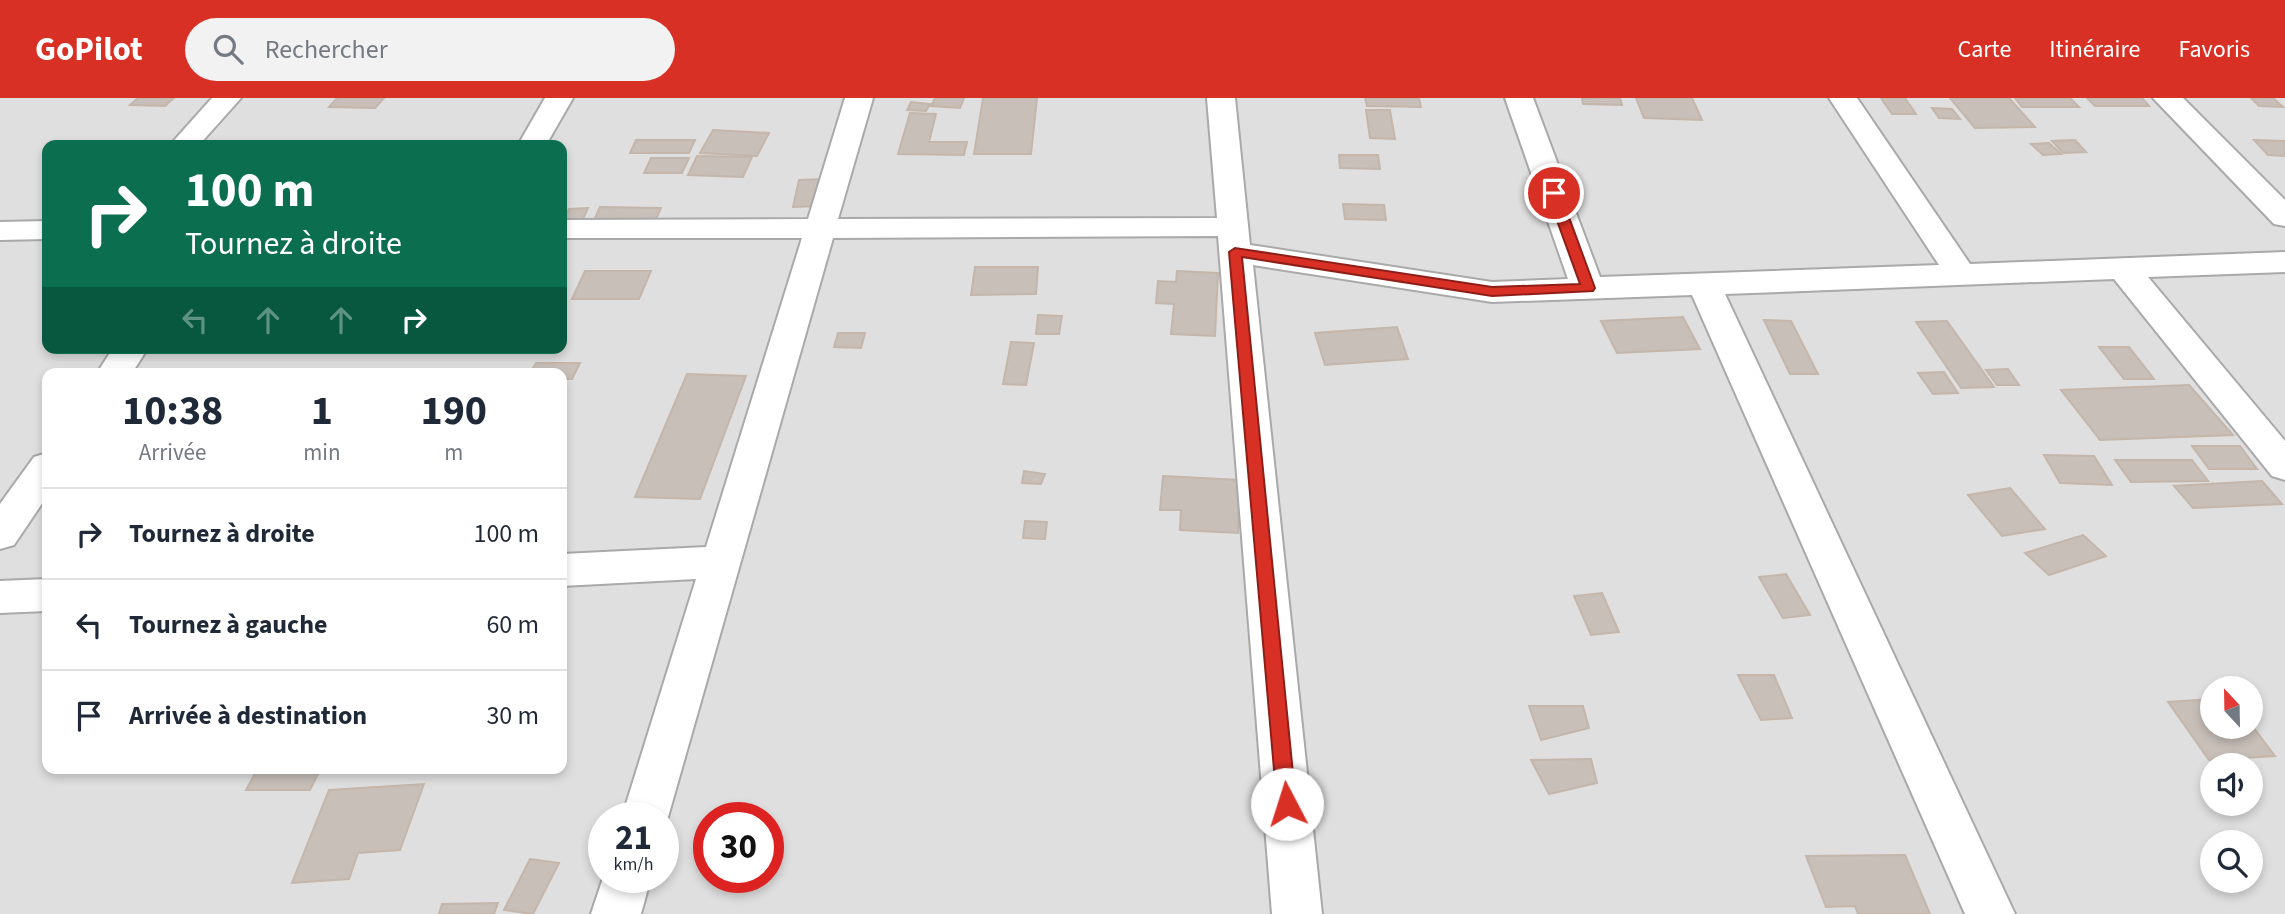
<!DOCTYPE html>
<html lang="fr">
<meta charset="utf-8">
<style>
:root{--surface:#fff;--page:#f2f2f3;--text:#1f2937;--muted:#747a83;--line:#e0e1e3;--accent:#d93025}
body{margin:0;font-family:"Source Sans 3",sans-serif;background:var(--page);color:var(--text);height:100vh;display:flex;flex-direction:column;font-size:26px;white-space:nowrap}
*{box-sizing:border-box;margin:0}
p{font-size:23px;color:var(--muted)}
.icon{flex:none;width:38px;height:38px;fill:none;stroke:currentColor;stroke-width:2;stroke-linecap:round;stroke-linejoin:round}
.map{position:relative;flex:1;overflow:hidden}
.panel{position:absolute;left:42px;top:270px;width:525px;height:406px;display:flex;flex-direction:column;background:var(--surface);border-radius:14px;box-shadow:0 4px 10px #0003}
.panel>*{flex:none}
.banner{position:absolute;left:42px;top:42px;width:525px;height:214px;border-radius:14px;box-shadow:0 4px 10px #0003;background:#0b6e4f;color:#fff;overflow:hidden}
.needle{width:46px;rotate:338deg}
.buttons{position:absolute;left:2200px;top:578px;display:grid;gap:14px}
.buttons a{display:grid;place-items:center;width:63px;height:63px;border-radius:50%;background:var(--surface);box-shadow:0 4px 10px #0003;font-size:35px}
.speed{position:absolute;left:588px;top:704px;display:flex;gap:14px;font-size:35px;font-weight:700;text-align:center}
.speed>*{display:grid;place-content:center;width:91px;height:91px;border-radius:50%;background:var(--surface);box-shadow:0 4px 10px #0003;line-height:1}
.speed small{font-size:18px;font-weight:400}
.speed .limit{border:10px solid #d22;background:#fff;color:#111}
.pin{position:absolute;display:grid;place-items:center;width:60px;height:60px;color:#fff;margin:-30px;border:4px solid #fff;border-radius:50%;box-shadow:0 2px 7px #0007}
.me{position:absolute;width:77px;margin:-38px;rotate:355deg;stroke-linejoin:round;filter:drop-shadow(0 0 5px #0008)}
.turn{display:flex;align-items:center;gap:24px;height:147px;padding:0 28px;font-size:32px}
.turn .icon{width:91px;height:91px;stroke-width:2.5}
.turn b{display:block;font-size:49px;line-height:60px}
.lanes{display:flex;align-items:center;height:66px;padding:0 28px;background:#0003;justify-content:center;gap:35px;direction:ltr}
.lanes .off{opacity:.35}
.eta{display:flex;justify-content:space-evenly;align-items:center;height:119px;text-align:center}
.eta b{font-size:42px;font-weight:700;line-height:49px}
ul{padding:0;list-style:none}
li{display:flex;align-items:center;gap:21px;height:91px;padding:0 28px;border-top:2px solid var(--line)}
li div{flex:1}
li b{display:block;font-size:26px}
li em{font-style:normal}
header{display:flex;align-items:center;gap:42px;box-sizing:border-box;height:98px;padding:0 35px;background:var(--accent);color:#fff}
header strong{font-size:33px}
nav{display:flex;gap:38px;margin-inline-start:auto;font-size:24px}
.search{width:490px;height:63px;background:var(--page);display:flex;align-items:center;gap:18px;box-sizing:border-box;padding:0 24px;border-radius:38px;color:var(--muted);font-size:26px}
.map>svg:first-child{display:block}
.residential{fill:#e0dfdf;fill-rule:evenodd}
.building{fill:#c7bfb8;stroke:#c4b6ab;stroke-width:2}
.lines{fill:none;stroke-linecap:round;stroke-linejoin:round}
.minor-casing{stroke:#a9a9a9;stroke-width:4}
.minor{fill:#fff;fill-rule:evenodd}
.route{fill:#d93025;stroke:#8d1f18;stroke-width:2}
</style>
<header>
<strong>GoPilot</strong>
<div class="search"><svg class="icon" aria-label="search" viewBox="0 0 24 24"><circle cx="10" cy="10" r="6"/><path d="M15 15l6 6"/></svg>Rechercher</div>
<nav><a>Carte</a><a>Itinéraire</a><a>Favoris</a></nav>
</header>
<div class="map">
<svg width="2285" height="816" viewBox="0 0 2285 816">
<rect width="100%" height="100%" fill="#f2efe9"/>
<path class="residential" d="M0,0h2285v816h-2285zM47,47h515v203h-515zM47,275h515v395h-515zM2212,590h38v38h-38zM2212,667h38v38h-38zM604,719h59v60h-59zM709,719h59v60h-59zM2212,744h38v38h-38z"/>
<g class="building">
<polygon points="138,0 174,0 165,8 130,7"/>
<polygon points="337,0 384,0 375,10 329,9"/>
<polygon points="935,0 964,0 960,10 931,8"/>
<polygon points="983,0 1037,0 1031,56 974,56"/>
<polygon points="1365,0 1419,0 1421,9 1367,8"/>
<polygon points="1582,0 1620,0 1622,7 1583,6"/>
<polygon points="1636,0 1692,0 1702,22 1644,20"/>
<polygon points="1881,0 1905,0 1916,16 1892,16"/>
<polygon points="1950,0 2009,0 2035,29 1975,30"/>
<polygon points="2015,0 2070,0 2079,9 2022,9"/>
<polygon points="2087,0 2142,0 2149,8 2095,8"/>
<polygon points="2251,0 2273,0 2283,9 2259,8"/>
<polygon points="911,4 930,6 926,13 907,12"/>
<polygon points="1932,10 1952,11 1960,21 1939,20"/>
<polygon points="1366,12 1390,12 1395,41 1370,40"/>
<polygon points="910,15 936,16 929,44 967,44 964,57 898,56"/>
<polygon points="713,32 769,35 757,58 700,55"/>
<polygon points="636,42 695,42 689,55 630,55"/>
<polygon points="2075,42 2086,54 2063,55 2052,43"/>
<polygon points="2254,42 2285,43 2285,58 2268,57"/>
<polygon points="2049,45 2061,56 2043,57 2031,46"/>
<polygon points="1339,57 1378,57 1380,71 1340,70"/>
<polygon points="697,58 752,59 743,79 688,77"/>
<polygon points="651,60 689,60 682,75 644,75"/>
<polygon points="824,81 819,108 793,109 799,82"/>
<polygon points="1343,106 1384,107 1386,122 1345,121"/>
<polygon points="600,109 661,110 655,123 594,122"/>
<polygon points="588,110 583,121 564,121 569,111"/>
<polygon points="975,169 1038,169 1036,196 971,197"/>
<polygon points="585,173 651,173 639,201 572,201"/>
<polygon points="1177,173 1218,175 1215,238 1171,236 1174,206 1156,205 1158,183 1176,184"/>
<polygon points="1038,217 1062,218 1059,236 1036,236"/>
<polygon points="1683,219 1700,251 1617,255 1601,223"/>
<polygon points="1764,222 1791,223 1818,276 1790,276"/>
<polygon points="1947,223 1994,289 1961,290 1916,224"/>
<polygon points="1397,229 1408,261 1325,267 1315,235"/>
<polygon points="838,235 865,235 861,250 834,249"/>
<polygon points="1011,244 1034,245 1026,287 1003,286"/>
<polygon points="2099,249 2129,249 2154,281 2124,281"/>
<polygon points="536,265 580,265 572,281 562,281 562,275 530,275"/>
<polygon points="2008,271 2019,287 1997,287 1986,272"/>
<polygon points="1944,274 1958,295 1933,296 1918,275"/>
<polygon points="687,276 746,278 700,401 635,399"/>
<polygon points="2189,287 2233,337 2100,342 2061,292"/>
<polygon points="2192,348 2240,348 2257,371 2209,371"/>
<polygon points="2044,357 2094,358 2112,387 2060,385"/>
<polygon points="2115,362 2192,362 2208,383 2131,384"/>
<polygon points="1024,373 1045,376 1041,386 1022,385"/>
<polygon points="1163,378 1239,382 1238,435 1180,432 1181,412 1160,412"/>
<polygon points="2262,383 2282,406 2193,410 2174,388"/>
<polygon points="2010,390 2045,431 2002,438 1968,397"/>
<polygon points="1025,423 1047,424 1045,441 1023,440"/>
<polygon points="2083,437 2106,458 2049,477 2025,455"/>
<polygon points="1786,476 1810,517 1783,520 1759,479"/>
<polygon points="1602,495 1619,534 1591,537 1574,498"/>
<polygon points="1738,577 1774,577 1792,620 1761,622"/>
<polygon points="2212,601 2212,628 2250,628 2250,625 2275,658 2209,662 2168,604"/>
<polygon points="1529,608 1583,608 1589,630 1541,642"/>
<polygon points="1591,661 1597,685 1549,696 1531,662"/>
<polygon points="258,670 321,670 310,692 246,692"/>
<polygon points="424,686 400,752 358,755 349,781 292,785 329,692"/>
<polygon points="1905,757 1930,816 1858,816 1855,808 1826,809 1806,758"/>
<polygon points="530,761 559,765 533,816 504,812"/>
<polygon points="498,805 494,816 439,816 442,806"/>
</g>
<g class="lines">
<g class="minor-casing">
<g id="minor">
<polygon points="212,0 241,0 199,47 170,47"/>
<polygon points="545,0 573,0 546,47 518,47"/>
<polygon points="845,0 873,0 838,121 1217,120 1207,0 1235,0 1250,147 1492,184 1568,181 1505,0 1533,0 1600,179 1939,167 1829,0 1857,0 1970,166 2285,154 2285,174 2148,179 2285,343 2285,382 2272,378 2114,181 1725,196 2015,816 1965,816 1692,197 1492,204 1253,167 1322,816 1272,816 1218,138 833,140 668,719 663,731 663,719 622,719 696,481 562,488 562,456 706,449 802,140 562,140 562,122 808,121"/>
<polygon points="2153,0 2183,0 2285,102 2285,128 2274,126"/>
<polygon points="47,123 47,141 0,142 0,124"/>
<polygon points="113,250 148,250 132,275 97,275"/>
<polygon points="47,355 47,398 14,447 0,451 0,406 34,359"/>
<polygon points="47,481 47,513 0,515 0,483"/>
<polygon points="604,777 651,779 641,816 591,816"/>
</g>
</g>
<use href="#minor" class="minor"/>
</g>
<polygon class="route" points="1554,91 1560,95 1595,190 1593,193 1492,198 1242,159 1296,706 1293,712 1287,714 1280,712 1277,706 1229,154 1235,150 1492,189 1580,186 1547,95"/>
</svg>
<div class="buttons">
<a><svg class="needle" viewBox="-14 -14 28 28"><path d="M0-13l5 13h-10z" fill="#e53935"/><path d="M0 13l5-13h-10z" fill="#747a83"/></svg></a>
<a><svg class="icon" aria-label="sound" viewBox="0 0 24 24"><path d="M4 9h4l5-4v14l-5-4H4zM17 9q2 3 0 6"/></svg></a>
<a><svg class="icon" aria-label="search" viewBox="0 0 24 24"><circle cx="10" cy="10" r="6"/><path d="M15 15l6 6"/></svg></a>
</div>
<div class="speed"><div>21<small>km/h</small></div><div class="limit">30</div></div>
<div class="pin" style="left:1554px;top:95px;background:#d93025"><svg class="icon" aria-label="arrive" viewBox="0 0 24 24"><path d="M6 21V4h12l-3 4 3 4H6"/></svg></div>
<svg class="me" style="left:1287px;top:706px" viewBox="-20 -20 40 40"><circle r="19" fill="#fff"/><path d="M0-13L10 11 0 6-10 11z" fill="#d93025"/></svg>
<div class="banner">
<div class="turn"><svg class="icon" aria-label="right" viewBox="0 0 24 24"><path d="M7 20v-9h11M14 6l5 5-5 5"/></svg><div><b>100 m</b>Tournez à droite</div></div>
<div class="lanes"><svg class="icon off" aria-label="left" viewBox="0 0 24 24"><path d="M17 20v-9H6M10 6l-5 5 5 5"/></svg><svg class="icon off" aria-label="ahead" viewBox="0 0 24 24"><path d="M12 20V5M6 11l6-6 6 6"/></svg><svg class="icon off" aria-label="ahead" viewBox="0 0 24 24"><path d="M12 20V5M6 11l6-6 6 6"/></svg><svg class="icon" aria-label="right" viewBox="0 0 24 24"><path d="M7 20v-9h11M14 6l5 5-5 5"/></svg></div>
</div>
<section class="panel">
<div class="eta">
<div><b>10:38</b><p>Arrivée</p></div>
<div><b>1</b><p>min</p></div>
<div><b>190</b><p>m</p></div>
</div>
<ul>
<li><svg class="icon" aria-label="right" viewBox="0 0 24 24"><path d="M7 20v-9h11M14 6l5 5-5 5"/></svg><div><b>Tournez à droite</b></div><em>100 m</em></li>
<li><svg class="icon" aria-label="left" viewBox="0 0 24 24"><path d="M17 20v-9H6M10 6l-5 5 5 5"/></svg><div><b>Tournez à gauche</b></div><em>60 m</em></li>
<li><svg class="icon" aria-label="arrive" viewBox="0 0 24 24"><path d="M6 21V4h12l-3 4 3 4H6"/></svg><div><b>Arrivée à destination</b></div><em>30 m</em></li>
</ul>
</section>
</div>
